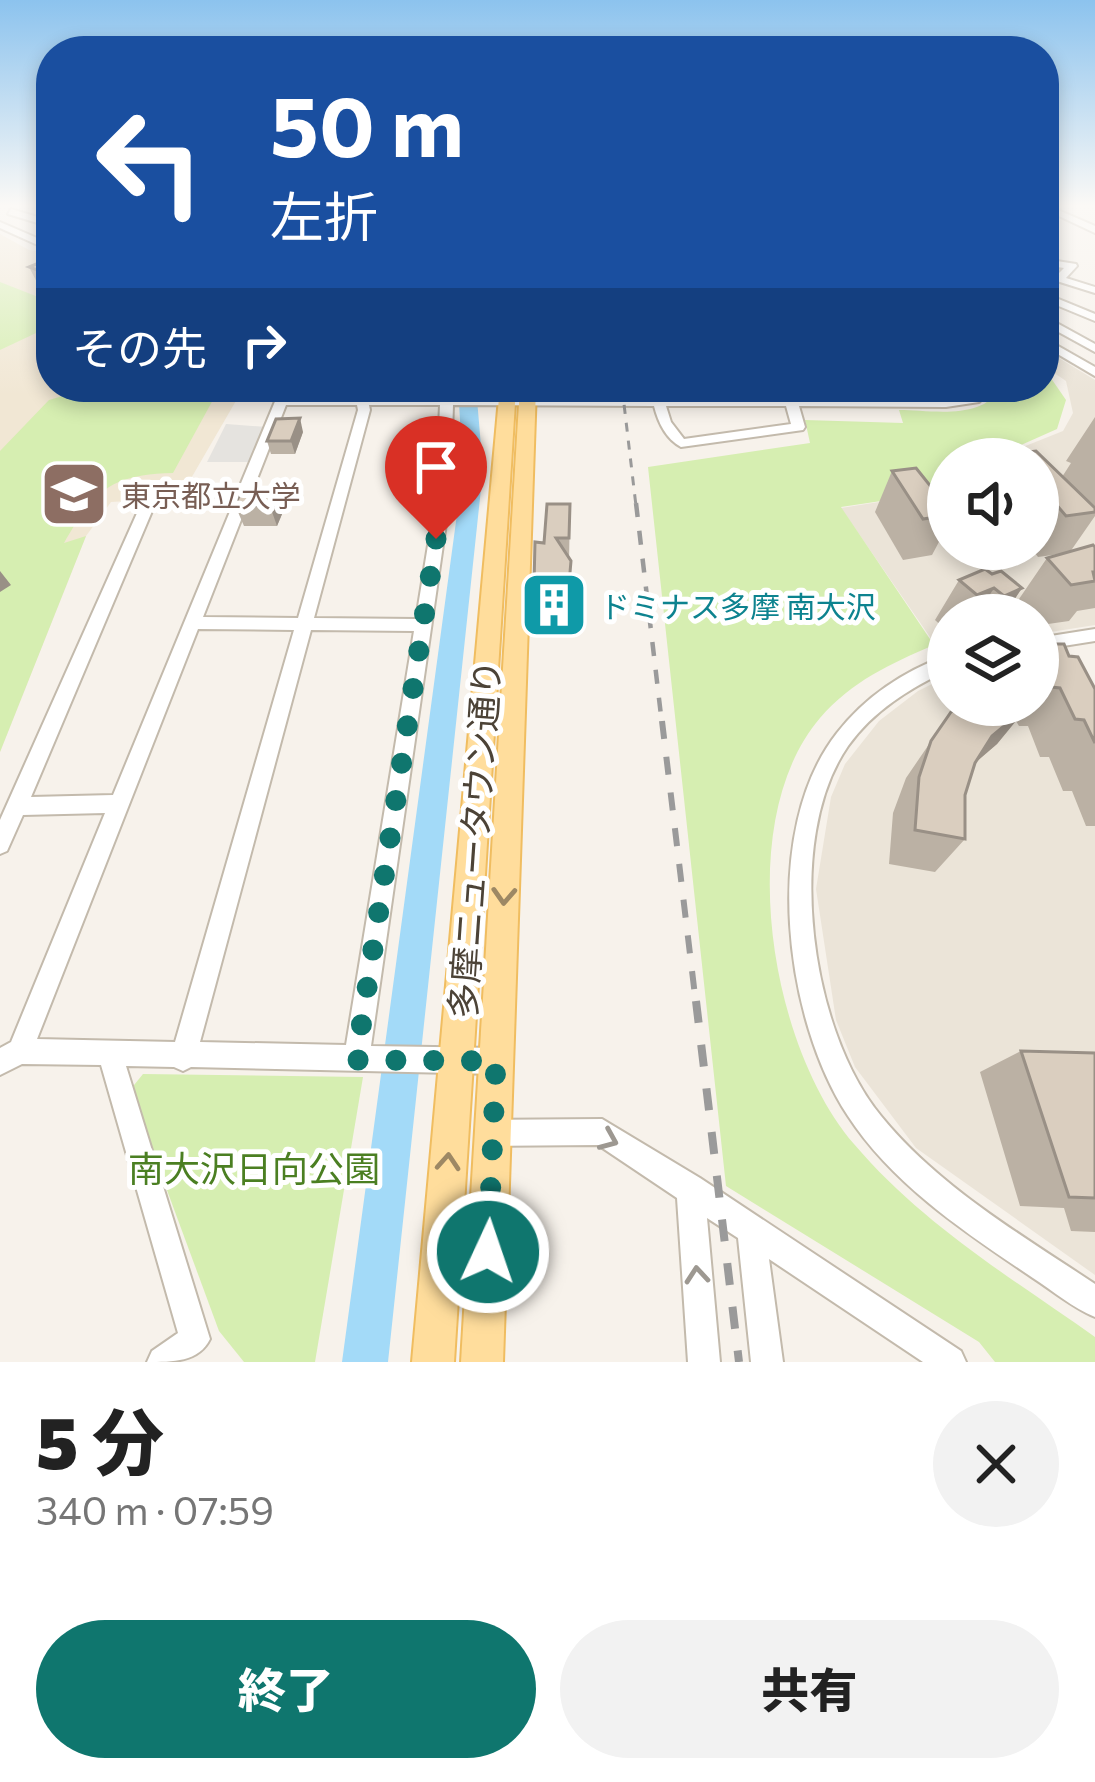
<!DOCTYPE html>
<html lang="ja">
<meta charset="utf-8">
<style>
:root{--surface:#fff;--page:#f2f2f2;--text:#222;--muted:#767676;--accent:#0f766e}
body{margin:0;font-family:Commissioner,"Noto Sans JP",sans-serif;background:var(--page);color:var(--text);height:100vh;display:flex;flex-direction:column;font-size:45px;white-space:nowrap}
*{box-sizing:border-box;margin:0}
p{font-size:39px;color:var(--muted)}
.icon{flex:none;width:66px;height:66px;fill:none;stroke:currentColor;stroke-width:2;stroke-linecap:round;stroke-linejoin:round}
.map{position:relative;height:1362px;overflow:hidden}
.sheet{display:flex;flex-direction:column;background:var(--surface);flex:1}
.sheet>*{flex:none}
.hud{position:absolute;left:36px;top:36px;width:1023px;height:366px;border-radius:48px;box-shadow:0 6px 18px #0003;background:#1a4fa0;color:#fff;overflow:hidden}
.controls{position:absolute;left:927px;top:438px;display:grid;gap:24px}
.controls a{display:grid;place-items:center;width:132px;height:132px;border-radius:50%;background:var(--surface);box-shadow:0 6px 18px #0003;font-size:60px}
.pin{position:absolute;display:grid;place-items:center;width:102px;height:102px;color:#fff;margin:-123px -51px;border-radius:50% 50% 50% 0;rotate:-45deg;box-shadow:0 0 12px #0007}
.pin .icon{rotate:45deg}
.me{position:absolute;width:132px;margin:-66px;rotate:3deg;stroke-linejoin:round;filter:drop-shadow(0 0 9px #0008)}
.turn{display:flex;align-items:center;gap:42px;height:252px;padding:0 36px;font-size:54px}
.turn .icon{width:156px;height:156px;stroke-width:2.5}
.turn b{display:block;font-size:84px;line-height:102px}
.then{display:flex;align-items:center;height:114px;padding:0 36px;background:#0003;gap:24px;font-size:45px}
.round{display:grid;place-items:center;flex:none;width:126px;height:126px;border-radius:63px;background:var(--page)}
.overview{display:flex;align-items:center;justify-content:space-between;height:204px;padding:0 36px}
h1{font-size:72px;font-weight:800;line-height:90px}
.cta{display:flex;gap:24px;margin-top:auto;padding:24px 36px}
.cta a{flex:1;height:138px;border-radius:72px;background:var(--accent);color:#fff;font-size:48px;font-weight:800;line-height:138px;text-align:center}
.cta a+a{background:var(--page);color:var(--text)}
.map>svg:first-child{display:block}
.residential{fill:#ebe4d8}
.education{fill:#f1e7d4}
.green{fill:#d6eeb1}
.parking{fill:#e5e3df}
.lines{fill:none;stroke-linecap:round;stroke-linejoin:round}
.river{fill:#a3daf8;fill-rule:evenodd}
.minor-casing{stroke:#c3baac;stroke-width:4}
.major-casing{stroke:#f0bd60;stroke-width:4}
.minor{fill:#fff;fill-rule:evenodd}
.major{fill:#ffdd9c;fill-rule:evenodd}
.rail-far3{stroke:#9a9a9a;stroke-width:3;stroke-dasharray:9 9;stroke-linecap:butt}
.rail-far2{stroke:#9a9a9a;stroke-width:4.5;stroke-dasharray:14 14;stroke-linecap:butt}
.rail-far1{stroke:#9a9a9a;stroke-width:6;stroke-dasharray:18 18;stroke-linecap:butt}
.rail{stroke:#9a9a9a;stroke-width:8;stroke-dasharray:22 22;stroke-linecap:butt}
.wall{fill:#bbb1a4}
.shaded-wall{fill:#999086}
.building{fill:#dacebf;stroke:#999086;stroke-width:3}
.oneway{stroke:#9d8864}
.oneway2{stroke:#9d9891}
.route{stroke:#0f766e;stroke-width:21;stroke-dasharray:0 37.8}
.labels{text-anchor:middle;dominant-baseline:central;stroke-width:10;stroke-linejoin:round;paint-order:stroke}
.education-label{font-size:30px;fill:#785e54;stroke:#fff;text-anchor:start}
.culture-label{font-size:30px;fill:#0d838f;stroke:#fff;text-anchor:start}
.near-street-label{font-size:36px;fill:#4c4337;stroke:#fff}
.near-park-label{font-size:36px;fill:#4b7f22;stroke:#fff}
</style>
<div class="map">
<svg width="1095" height="1362" viewBox="0 0 1095 1362">
<rect width="100%" height="100%" fill="#f7f2eb"/>
<g class="residential">
<polygon points="1044,349 1095,380 1095,625 1038,634 1038,615 948,615 948,651 941,653 841,508 948,491 948,549 1038,549 1038,459 1014,459 1013,451 1063,431 1073,413 1066,381 1044,366"/>
<polygon points="948,676 948,705 1038,705 1095,749 1095,1275 916,1148 855,1067 836,1020 816,889 831,797 845,764 879,721 918,691"/>
</g>
<polygon class="education" points="0,234 29,250 51,253 51,387 244,387 186,487 152,489 145,500 111,502 86,536 0,752"/>
<g class="green">
<polygon points="0,282 51,302 51,326 0,350"/>
<path d="M1044,368l22,32 -9,29 -45,20v10h-64v32l-107,16 93,138c-44,19 -82,36 -114,73 -88,103 -50,329 34,426 68,80 156,133 241,193v25h-100l-16,-20 -253,-156 -78,-719 162,-24 -5,-23 98,3 -4,-13c32,0 85,11 101,-23h44z"/>
<path d="M220,387l-47,86c-63,1 -80,19 -109,70l22,-7 -86,216v-301l49,-51 41,-12z"/>
<polygon points="143,1074 363,1077 315,1362 244,1362 219,1331 130,1090"/>
</g>
<polygon class="parking" points="226,424 267,427 251,462 207,462"/>
<g class="lines">
<polygon class="river" points="458,387 476,387 483,470 388,1362 342,1362 463,470"/>
<g class="minor-casing">
<g id="minor">
<polygon points="1044,204 1095,226 1095,233 1044,209"/>
<polygon points="11,209 51,221 51,227 8,214"/>
<polygon points="0,222 51,244 51,251 0,228"/>
<polygon points="1044,259 1076,264 1077,266 1066,278 1095,287 1095,293 1044,277 1044,271 1057,275 1064,268 1044,265"/>
<polygon points="1044,293 1095,314 1095,321 1044,300"/>
<polygon points="1044,316 1095,344 1095,352 1044,324"/>
<polygon points="1044,338 1095,367 1095,376 1044,346"/>
<path d="M281,387h12l-4,10h66l-2,-10h12l3,10 578,2 25,-3 11,-9h13l-16,15 -33,5 -147,-1 6,21 -2,3 -122,17c-15,-8 -23,-25 -27,-41l-201,-1 -3,91 -79,550 125,2 9,4 4,9 -4,9 -9,4 -305,-7 -8,4 -9,-4 -48,-1 84,273c-11,23 -37,23 -63,23l5,-11 26,-18 -77,-268 -79,-1 -22,11v-27l11,-6 94,-229 -82,2 -16,36 -7,3v-34l146,-327 7,-4 86,-1zM286,405h71l1,5 -60,208 -95,-1zM369,405h71l-4,91 -20,123 -102,-1 56,-208zM666,406h120l5,18 -107,15 -13,-17zM158,497h78l-123,298 -82,2zM198,629l96,1 -119,412 -138,-3zM311,630l103,1 -68,414 -146,-3z"/>
<polygon points="1095,629 1095,641 1038,650 1038,638"/>
<path d="M948,655v15c-39,19 -74,40 -100,76 -65,94 -37,286 33,370 58,71 139,118 214,168v33c-22,-9 -42,-26 -62,-39 -67,-45 -140,-93 -185,-162 -64,-97 -87,-286 -11,-383 29,-37 67,-62 111,-78z"/>
<polygon points="602,1119 700,1178 961,1351 966,1362 923,1362 769,1259 783,1362 751,1362 738,1238 707,1218 720,1362 688,1362 677,1198 598,1145 494,1146 485,1142 481,1133 485,1124 494,1120"/>
</g>
</g>
<g class="major-casing">
<g id="major">
<polygon points="500,387 516,387 454,1362 412,1362"/>
<polygon points="520,387 536,387 503,1362 461,1362"/>
</g>
</g>
<use href="#minor" class="minor"/>
<use href="#major" class="major"/>
<polyline class="rail-far3" points="622,387 636,506"/>
<polyline class="rail-far2" points="636,503 662,724"/>
<polyline class="rail-far1" points="662,721 696,1004"/>
<polyline class="rail" points="696,1001 739,1362"/>
</g>
<g class="wall">
<polygon points="51,258 51,296 42,292 29,267"/>
<polygon points="1095,417 1095,516 1070,552 1093,545 1095,547 1095,608 1077,611 1069,621 1041,625 1038,622 1038,615 1033,615 1019,599 1047,558 1067,553 1038,557 1032,549 1038,549 1038,459 1011,459 1013,454 1036,451 1062,477 1071,463 1066,461"/>
<polygon points="303,432 295,454 271,454 267,441"/>
<polygon points="892,471 948,508 948,525 932,555 903,560 875,512"/>
<polygon points="240,494 285,507 277,526 244,526 235,505"/>
<polygon points="570,504 568,625 535,624 535,542 544,543"/>
<polygon points="992,574 1022,588 1004,615 948,615 948,632 935,620 959,580"/>
<polygon points="1038,644 1069,656 1095,689 1095,826 1086,826 1072,791 1063,791 1049,757 1040,757 1028,726 1019,726 1016,721 997,744 975,763 965,795 965,839 935,872 889,864 893,813 906,778 951,712 959,705 1038,705"/>
<polygon points="1021,1051 1095,1053 1095,1232 1071,1231 1064,1208 1020,1206 980,1072"/>
</g>
<g class="shaded-wall">
<polygon points="300,418 303,432 295,454 291,441"/>
<polygon points="278,487 285,507 277,526 270,506"/>
<polygon points="0,571 11,585 0,592"/>
<polygon points="994,588 977,615 965,615 977,595"/>
<polygon points="1022,588 1004,615 991,615 1004,596"/>
<polygon points="1028,706 997,744 962,774 992,736"/>
</g>
<g class="building">
<polygon points="51,258 51,275 29,267"/>
<polygon points="300,418 291,441 267,441 276,419"/>
<polygon points="1036,451 1095,508 1095,512 1066,516 1038,483 1038,459 1018,459 1013,454"/>
<polygon points="916,468 948,508 948,515 923,519 892,471"/>
<polygon points="278,487 270,506 235,505 240,494"/>
<polygon points="547,504 570,504 569,538 556,538 571,561 569,584 534,584 535,542 544,543"/>
<polygon points="1093,545 1095,547 1095,572 1093,572 1095,581 1071,585 1047,558"/>
<polygon points="985,569 992,574 1001,571 1022,588 1004,596 994,588 977,595 959,580"/>
<polygon points="1038,644 1064,644 1069,656 1078,657 1095,689 1095,743 1084,720 1075,719 1060,688 1051,687 1038,666"/>
<polygon points="959,705 1028,706 992,736 975,763 965,795 965,839 915,830 919,777 931,741 951,712"/>
<polygon points="1021,1051 1095,1053 1095,1198 1069,1197"/>
</g>
<defs><path id="oneway-chevron" d="M-2-3.5L2.5 0L-2 3.5" fill="none" stroke-width="1.6" stroke-linecap="round" stroke-linejoin="round" transform="scale(3)"/></defs>
<g class="oneway">
<use href="#oneway-chevron" transform="translate(504 896) rotate(93)"/>
<use href="#oneway-chevron" transform="translate(448 1162) rotate(-86)"/>
</g>
<g class="oneway2">
<use href="#oneway-chevron" transform="translate(609 1140) rotate(23)"/>
<use href="#oneway-chevron" transform="translate(697 1275) rotate(-95)"/>
</g>
<linearGradient id="sky" x2="0" y2="1"><stop stop-color="#8cc3ee"/><stop offset="0.52" stop-color="#fbf9f6"/><stop offset="1" stop-color="#fbf9f6" stop-opacity="0"/></linearGradient>
<rect width="1095" height="395" fill="url(#sky)"/>
<g class="lines">
<polyline class="route" points="436,539 356,1060 496,1061 488,1252"/>
</g>
<defs>
<g id="university-square" transform="scale(3.45)"><rect x="-9" y="-9" width="18" height="18" rx="4" fill="#8d6e63" stroke="#fff"/><path d="M0-5L7-2L0 1L-7-2ZM-4 1L0 2.5L4 1V4Q0 6-4 4Z" fill="#fff"/></g>
<g id="building-square" transform="scale(3.45)"><rect x="-9" y="-9" width="18" height="18" rx="4" fill="#0f9aa8" stroke="#fff"/><path d="M-4-6H4V6H1V3H-1V6H-4ZM-2.5-4.3h1.7v1.8h-1.7ZM.8-4.3h1.7v1.8H.8ZM-2.5-1h1.7V.8h-1.7ZM.8-1h1.7V.8H.8Z" fill="#fff"/></g>
</defs>
<g fill-rule="evenodd">
<use href="#university-square" x="74" y="494"/>
<use href="#building-square" x="554" y="605"/>
</g>
<g class="labels">
<g class="education-label">
<text x="121" y="494">東京都立大学</text>
</g>
<g class="culture-label">
<text x="600" y="605">ドミナス多摩 南大沢</text>
</g>
<g class="near-street-label">
<text transform="translate(473 839) rotate(-86)">多摩ニュータウン通り</text>
</g>
<g class="near-park-label">
<text x="254" y="1167">南大沢日向公園</text>
</g>
</g>
</svg>
<div class="controls">
<a><svg class="icon" aria-label="sound" viewBox="0 0 24 24"><path d="M4 9h4l5-4v14l-5-4H4zM17 9q2 3 0 6"/></svg></a>
<a><svg class="icon" aria-label="layers" viewBox="0 0 24 24"><path d="M12 4l9 5-9 5-9-5zM3 14l9 5 9-5"/></svg></a>
</div>
<div class="pin" style="left:436px;top:539px;background:#d93025"><svg class="icon" aria-label="arrive" viewBox="0 0 24 24"><path d="M6 21V4h12l-3 4 3 4H6"/></svg></div>
<svg class="me" style="left:488px;top:1252px" viewBox="-20 -20 40 40"><circle r="17" fill="#0f766e" stroke="#fff" stroke-width="3"/><path d="M0-11L8 9 0 5-8 9z" fill="#fff"/></svg>
<div class="hud">
<div class="turn"><svg class="icon" aria-label="left" viewBox="0 0 24 24"><path d="M17 20v-9H6M10 6l-5 5 5 5"/></svg><div><b>50 m</b>左折</div></div>
<div class="then">その先<svg class="icon" aria-label="right" viewBox="0 0 24 24"><path d="M7 20v-9h11M14 6l5 5-5 5"/></svg></div>
</div>
</div>
<section class="sheet">
<div class="overview"><div><h1>5 分</h1><p>340 m · 07:59</p></div><a class="round"><svg class="icon" aria-label="close" viewBox="0 0 24 24"><path d="M6 6l12 12M18 6L6 18"/></svg></a></div>
<div class="cta"><a>終了</a><a>共有</a></div>
</section>
